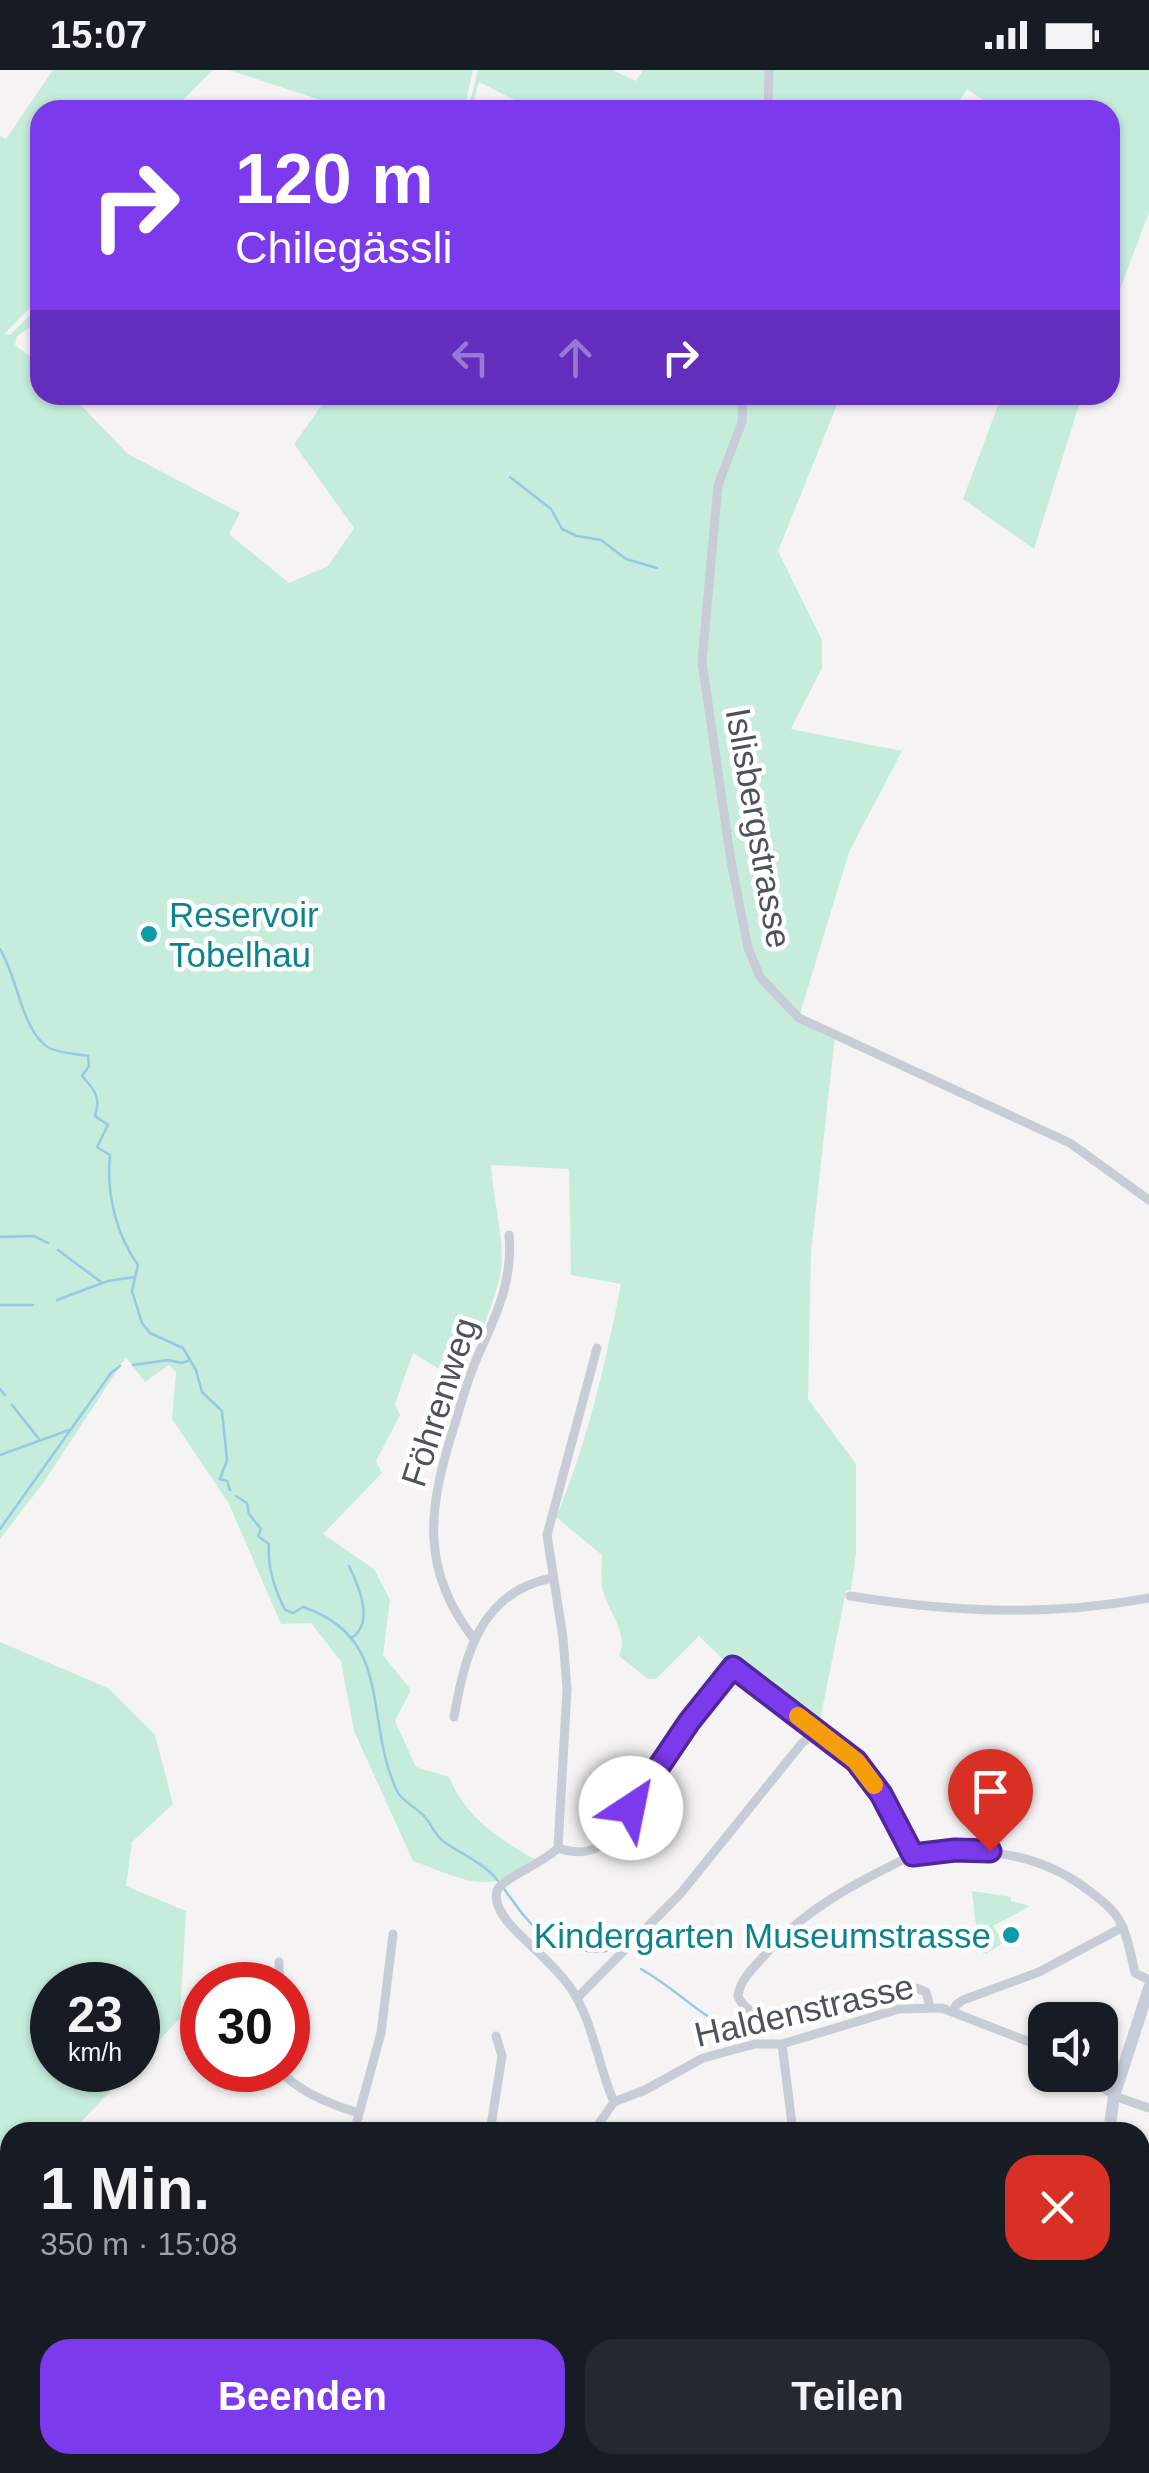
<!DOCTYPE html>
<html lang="de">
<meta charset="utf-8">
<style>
:root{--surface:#171b24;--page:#242831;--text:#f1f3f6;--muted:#9ea1a6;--accent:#7c3aed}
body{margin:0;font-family:Helvetica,sans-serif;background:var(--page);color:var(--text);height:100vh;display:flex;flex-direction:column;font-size:38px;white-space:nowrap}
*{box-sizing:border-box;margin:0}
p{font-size:32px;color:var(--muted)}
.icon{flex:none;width:55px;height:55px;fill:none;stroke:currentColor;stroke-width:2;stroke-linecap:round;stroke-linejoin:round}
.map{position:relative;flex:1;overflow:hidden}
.details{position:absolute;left:0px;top:2052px;width:1150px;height:352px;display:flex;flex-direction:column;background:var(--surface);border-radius:30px 30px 0 0;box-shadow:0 2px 8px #0004}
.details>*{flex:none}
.banner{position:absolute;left:30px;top:30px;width:1090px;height:305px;border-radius:30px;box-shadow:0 2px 8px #0004;background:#7c3aed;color:#fff;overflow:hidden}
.tools{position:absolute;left:1028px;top:1932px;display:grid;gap:20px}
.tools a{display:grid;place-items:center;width:90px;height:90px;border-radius:20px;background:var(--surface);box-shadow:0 2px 8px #0004;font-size:50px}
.speed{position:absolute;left:30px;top:1892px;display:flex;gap:20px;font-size:50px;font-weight:700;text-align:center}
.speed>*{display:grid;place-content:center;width:130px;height:130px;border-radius:50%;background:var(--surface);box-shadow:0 2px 8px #0004;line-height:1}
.speed small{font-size:25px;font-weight:400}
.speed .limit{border:15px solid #d22;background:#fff;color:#111}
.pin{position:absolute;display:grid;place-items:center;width:85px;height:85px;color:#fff;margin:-102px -42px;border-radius:50% 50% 50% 0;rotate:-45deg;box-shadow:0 0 10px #0007}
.pin .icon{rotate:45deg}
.me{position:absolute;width:110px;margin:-55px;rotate:34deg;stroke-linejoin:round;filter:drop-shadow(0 0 8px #0008)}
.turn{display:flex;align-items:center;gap:35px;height:210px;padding:0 40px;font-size:45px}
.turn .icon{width:130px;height:130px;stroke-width:2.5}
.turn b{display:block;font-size:70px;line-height:85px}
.lanes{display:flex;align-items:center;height:95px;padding:0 40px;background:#0003;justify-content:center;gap:50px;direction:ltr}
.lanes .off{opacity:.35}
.round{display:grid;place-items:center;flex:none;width:105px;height:105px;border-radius:30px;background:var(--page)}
.head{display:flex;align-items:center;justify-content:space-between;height:170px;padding:0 40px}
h1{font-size:60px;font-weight:600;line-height:75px}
.primary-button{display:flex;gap:20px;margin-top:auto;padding:20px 40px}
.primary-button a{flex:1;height:115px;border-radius:30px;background:var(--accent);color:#fff;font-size:40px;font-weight:600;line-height:115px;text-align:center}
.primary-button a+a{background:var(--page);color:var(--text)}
.status{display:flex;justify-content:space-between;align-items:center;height:70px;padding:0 50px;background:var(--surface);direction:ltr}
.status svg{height:28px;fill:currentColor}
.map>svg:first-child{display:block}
.green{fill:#c6eddc}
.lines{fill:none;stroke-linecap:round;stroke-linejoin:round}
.stream{stroke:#97c8e6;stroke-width:2.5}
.street{stroke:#c8ccd6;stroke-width:9}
.secondary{stroke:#c7cdd9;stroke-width:12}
.route-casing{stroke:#51269a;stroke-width:25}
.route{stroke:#7c3aed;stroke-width:18}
.slow{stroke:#f59e0b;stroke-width:18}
.culture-dot{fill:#0f9aa8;stroke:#fff;stroke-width:4}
.labels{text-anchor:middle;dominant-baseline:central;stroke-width:9;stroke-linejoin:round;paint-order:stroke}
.street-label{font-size:35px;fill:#4c525f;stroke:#fff}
.culture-label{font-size:35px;fill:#0d838f;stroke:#fff;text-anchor:start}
</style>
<div class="status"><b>15:07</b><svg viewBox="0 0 49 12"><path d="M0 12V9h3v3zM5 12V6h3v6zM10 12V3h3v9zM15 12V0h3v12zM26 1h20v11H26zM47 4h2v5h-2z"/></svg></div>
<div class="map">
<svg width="1149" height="2403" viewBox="0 0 1149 2403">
<rect width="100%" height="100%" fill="#f5f3f3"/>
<g class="green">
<path d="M53,0h160l-40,40h-133v188l-36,36 6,1 30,-30v28l-11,-5 -12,8 -2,9 25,19v31h31l57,59 112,59 -11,21 60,49 39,-17 26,-38 -60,-84 35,-49h512l-63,156 44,89v28l-31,61 111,22 -53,101 -50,165 36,18 -24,218 -3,146 48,65v90l-5,36 -5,1 -27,134 -11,3 -67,-51 -42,-41 -43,43h-8l-29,-23c11,-24 -13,-46 -17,-69 -1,-10 0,-22 0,-32l-46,-38c32,-75 49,-153 65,-233l-50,-9 -2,-106 -78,-4c2,32 11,64 11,96 0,25 -30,99 -46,118l-43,-26 -18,51 5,11 -24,46 6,12 -59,61 51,35 16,31 -7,55 28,35 -16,31 21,46 33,10c17,41 50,62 87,83 -48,38 -72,19 -123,1l-59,-130 -13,-70 -30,-38 -30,1 -52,-120 -57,-85 4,-47 -7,-7 -24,17 -19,-25 -82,125 -44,57v-1403l6,3z"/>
<polygon points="229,0 473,0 464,40 351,40"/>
<polygon points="478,0 612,0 636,11 643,0 1149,0 1149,142 1110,246 1110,40 998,40 967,19 954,40 534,40 479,12 471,40 468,40"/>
<polygon points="1002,325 1082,325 1034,479 963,429"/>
<polygon points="0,1572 108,1618 155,1665 173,1734 132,1772 126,1816 186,1841 180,1948 138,1993 138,1915 52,1915 52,2000 131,2000 71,2062 10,2062 10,2114 0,2121"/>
<polygon points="972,1821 1011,1827 1011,1831 1030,1836 993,1856 1004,1872 986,1884 979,1881"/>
</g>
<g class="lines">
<g class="stream">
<polyline points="510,407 551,439 562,459 577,466 601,470 626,489 657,498"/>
<path d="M0,879c18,29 22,83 49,99 10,5 27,6 39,8l1,10 -7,10c13,14 19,21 13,40l13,9 -11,22 13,8c-4,37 6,80 28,110l-6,26 10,32 8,10 33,15 13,22 6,22 20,19 5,49 -7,19 7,2 3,9"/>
<polyline points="0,1167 34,1166 48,1173"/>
<polyline points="58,1180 101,1212"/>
<polyline points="57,1230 108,1211 135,1207"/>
<polyline points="0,1235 33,1235"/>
<polyline points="133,1295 168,1290 182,1293 190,1290"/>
<polyline points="0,1319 5,1325"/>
<polyline points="12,1335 39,1369"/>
<polyline points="0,1385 69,1360"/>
<path d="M236,1426l11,7 2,11 12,15 -3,7 11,8c-2,23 6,46 16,66l8,3 10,-6c92,31 60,112 94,184 5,11 20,16 28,26 6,7 10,18 18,24 16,12 35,19 50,34 17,19 28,43 49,58 17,13 44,21 65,18"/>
<polyline points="0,1459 111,1303 120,1296"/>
<path d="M349,1496c10,21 25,55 4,71"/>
<path d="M641,1899c39,22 59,49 102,66"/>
<polyline points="1149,2167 1149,2190"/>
<polyline points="1144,2403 1149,2395"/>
</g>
<g class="street">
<polyline points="768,40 769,0"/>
<polyline points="743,325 742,352 718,415 702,592 731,791 748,878 760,907 799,948 1070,1073 1149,1130"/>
<path d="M597,1278l-50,187 16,103 4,51 -9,159c-14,15 -58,31 -61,43 -4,14 10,31 19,40 19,19 39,35 54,56 23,33 28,79 44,115"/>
<path d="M850,1526c101,16 198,21 299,2"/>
<path d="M474,1569c-54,-69 -46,-130 -21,-209 8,-26 15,-54 27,-79 18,-39 33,-73 29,-116"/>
<path d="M454,1647c11,-62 26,-125 98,-139"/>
<path d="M558,1778c21,7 38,5 53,-11l78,-115 44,-55 123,94 25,33 32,61c67,-7 124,-6 179,38 10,8 20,15 27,27 9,16 12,36 16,53l14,7"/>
<path d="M913,1785c-56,27 -109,54 -150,102 -10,11 -23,23 -25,39 20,50 140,-3 178,-8l10,4 4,15"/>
<polyline points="279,1892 279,1915"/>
<polyline points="577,1928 681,1823 802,1673 818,1661"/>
<polyline points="954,1942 956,1935 963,1930 1039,1902 1123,1857"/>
<polyline points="782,1974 793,2062"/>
<path d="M279,2000c19,21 53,35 80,43"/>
<polyline points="1087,2005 1114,2026 1149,2038"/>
<polyline points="354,2062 381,1963 393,1864"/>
<polyline points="490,2062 502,1986 496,1966"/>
<polyline points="593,2062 614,2032 645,2020 703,1988 755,1974 782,1974 899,1939 942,1938 1045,1978"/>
<polyline points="1140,2229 1149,2247"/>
<polyline points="840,2395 871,2403"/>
<polyline points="953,2403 960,2395"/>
</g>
<g class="secondary">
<polyline points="1109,2062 1114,2026 1149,1918"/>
<polyline points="1044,2403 1047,2395"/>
</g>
</g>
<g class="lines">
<g class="route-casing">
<polyline id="route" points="631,1738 689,1652 733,1597 856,1691 881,1724 913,1785 955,1780 990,1781"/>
</g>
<use href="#route" class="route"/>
<polyline class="slow" points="798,1646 856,1691 874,1715"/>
</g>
<g class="culture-dot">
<circle cx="149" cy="864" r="10"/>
<circle cx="1011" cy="1865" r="10"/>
</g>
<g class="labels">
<g class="street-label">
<text transform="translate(759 758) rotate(80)">Islisbergstrasse</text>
<text transform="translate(439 1332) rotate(-72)">Föhrenweg</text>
<text transform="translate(804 1940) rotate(-13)">Haldenstrasse</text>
</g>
<g class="culture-label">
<text x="169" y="844">Reservoir<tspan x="169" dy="40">Tobelhau</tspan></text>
<text x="991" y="1865" text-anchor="end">Kindergarten Museumstrasse</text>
</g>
</g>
</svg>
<div class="tools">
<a><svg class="icon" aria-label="sound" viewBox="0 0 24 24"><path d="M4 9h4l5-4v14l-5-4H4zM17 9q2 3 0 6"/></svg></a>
</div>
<div class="speed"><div>23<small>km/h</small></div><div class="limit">30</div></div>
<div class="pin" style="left:990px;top:1781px;background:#d93025"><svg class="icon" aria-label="arrive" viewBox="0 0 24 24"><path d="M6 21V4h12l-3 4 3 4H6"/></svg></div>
<svg class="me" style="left:631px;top:1738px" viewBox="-20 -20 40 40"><circle r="19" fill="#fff"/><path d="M0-13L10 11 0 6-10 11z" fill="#7c3aed"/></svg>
<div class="banner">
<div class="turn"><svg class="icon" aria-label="right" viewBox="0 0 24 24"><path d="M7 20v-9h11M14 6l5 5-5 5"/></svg><div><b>120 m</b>Chilegässli</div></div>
<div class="lanes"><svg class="icon off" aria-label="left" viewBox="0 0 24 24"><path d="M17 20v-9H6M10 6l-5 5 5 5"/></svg><svg class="icon off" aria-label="ahead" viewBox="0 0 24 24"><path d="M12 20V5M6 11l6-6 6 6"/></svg><svg class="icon" aria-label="right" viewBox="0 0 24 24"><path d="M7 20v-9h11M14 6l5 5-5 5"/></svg></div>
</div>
<section class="details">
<div class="head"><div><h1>1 Min.</h1><p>350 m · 15:08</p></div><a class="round" style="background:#d93025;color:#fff"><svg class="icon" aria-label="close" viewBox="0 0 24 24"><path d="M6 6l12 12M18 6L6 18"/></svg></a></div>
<div class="primary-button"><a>Beenden</a><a>Teilen</a></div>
</section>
</div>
